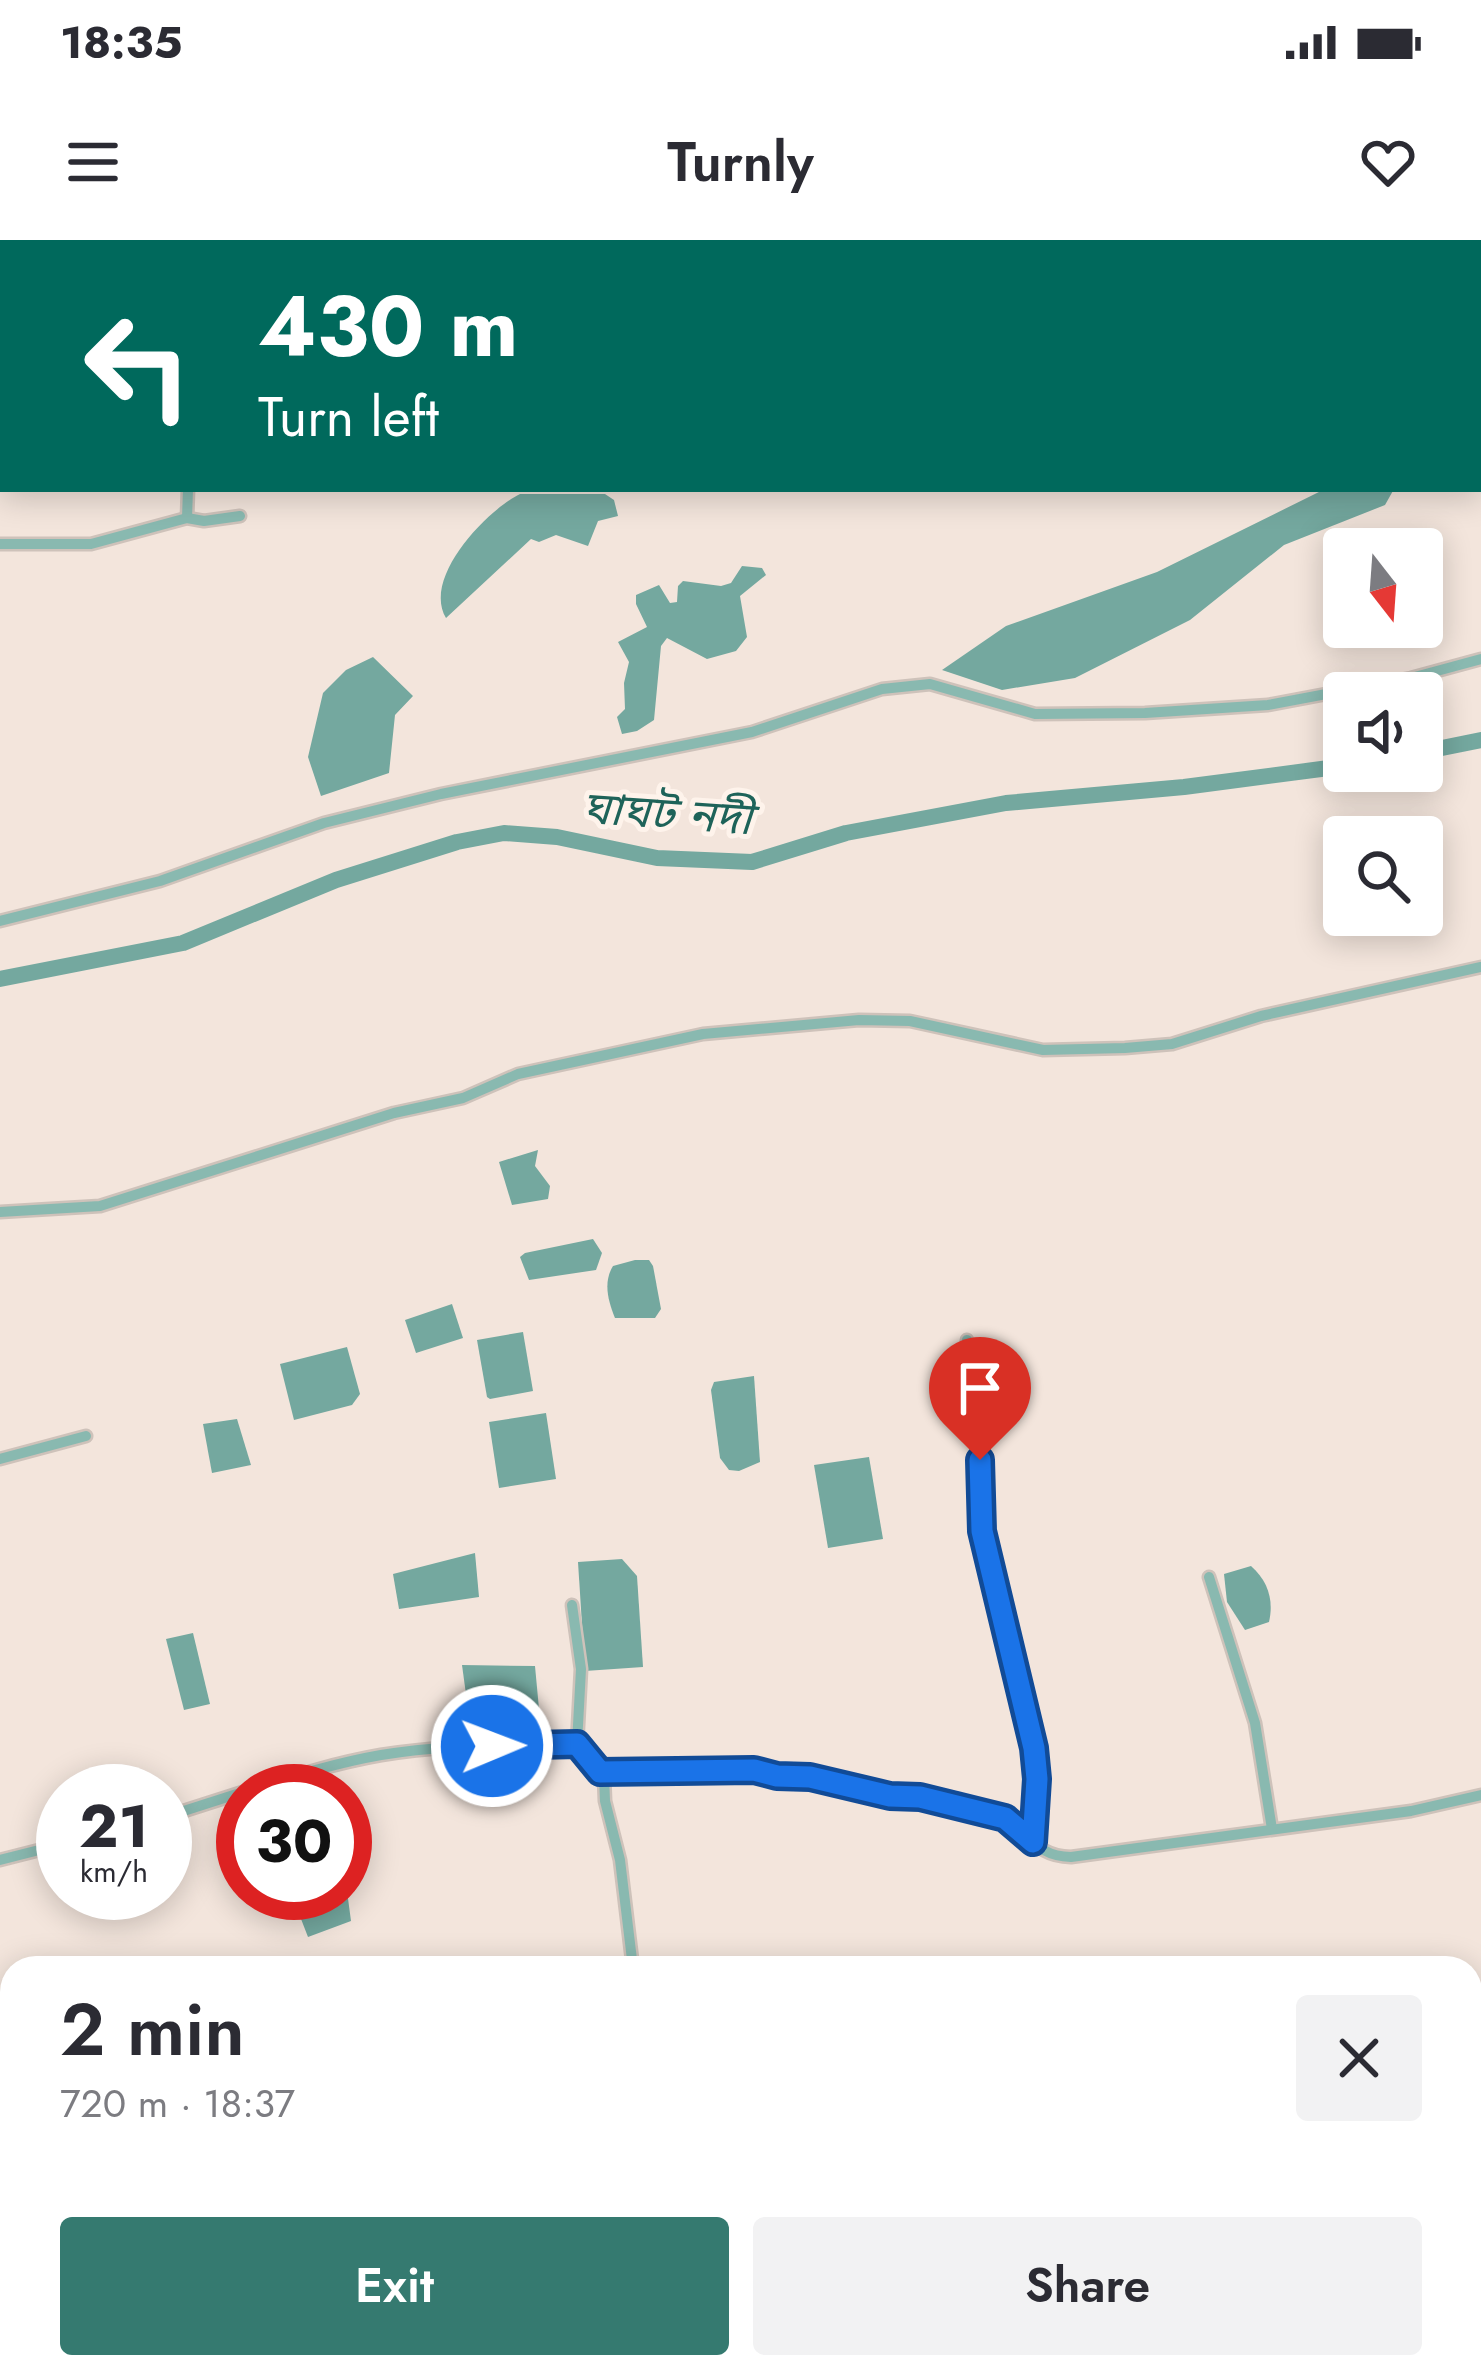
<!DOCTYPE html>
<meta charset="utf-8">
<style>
:root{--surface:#fff;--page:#f2f2f3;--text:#2b2b33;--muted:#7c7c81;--accent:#357a70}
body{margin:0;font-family:Jost,"Noto Sans Bengali",sans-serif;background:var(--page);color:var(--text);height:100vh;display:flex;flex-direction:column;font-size:45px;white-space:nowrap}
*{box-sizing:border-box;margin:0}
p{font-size:39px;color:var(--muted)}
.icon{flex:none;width:66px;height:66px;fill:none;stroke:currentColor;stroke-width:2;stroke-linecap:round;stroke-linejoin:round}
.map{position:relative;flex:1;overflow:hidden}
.panel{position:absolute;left:0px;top:1716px;width:1482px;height:423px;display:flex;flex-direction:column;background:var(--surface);border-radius:36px 36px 0 0;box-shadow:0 6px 30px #0003}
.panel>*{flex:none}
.top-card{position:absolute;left:0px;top:0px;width:1482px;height:252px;box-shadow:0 6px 30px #0003;background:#00695c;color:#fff;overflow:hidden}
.needle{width:78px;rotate:163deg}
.buttons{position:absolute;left:1323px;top:288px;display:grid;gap:24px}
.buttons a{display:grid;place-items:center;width:120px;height:120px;border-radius:12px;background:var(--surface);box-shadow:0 6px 30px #0003;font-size:60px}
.speed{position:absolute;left:36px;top:1524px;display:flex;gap:24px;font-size:60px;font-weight:700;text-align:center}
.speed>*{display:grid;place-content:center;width:156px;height:156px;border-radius:50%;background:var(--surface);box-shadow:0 6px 30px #0003;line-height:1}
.speed small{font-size:30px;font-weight:400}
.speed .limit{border:18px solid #d22;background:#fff;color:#111}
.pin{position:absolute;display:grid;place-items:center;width:102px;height:102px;color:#fff;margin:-123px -51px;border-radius:50% 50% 50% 0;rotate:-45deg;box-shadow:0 0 12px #0007}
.pin .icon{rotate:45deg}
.me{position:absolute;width:132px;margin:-66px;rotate:89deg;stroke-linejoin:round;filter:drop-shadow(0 0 9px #0008)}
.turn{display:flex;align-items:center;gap:42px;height:252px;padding:0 60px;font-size:54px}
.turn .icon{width:156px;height:156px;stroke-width:2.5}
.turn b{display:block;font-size:84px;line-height:102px}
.round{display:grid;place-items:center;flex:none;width:126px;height:126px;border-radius:12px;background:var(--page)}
.summary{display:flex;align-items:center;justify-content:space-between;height:204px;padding:0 60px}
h1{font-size:72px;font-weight:600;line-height:90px}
.action{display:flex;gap:24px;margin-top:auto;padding:24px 60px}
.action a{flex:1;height:138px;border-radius:12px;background:var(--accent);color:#fff;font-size:48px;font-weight:600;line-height:138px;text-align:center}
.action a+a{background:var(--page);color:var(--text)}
.status{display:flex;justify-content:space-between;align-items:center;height:84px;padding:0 60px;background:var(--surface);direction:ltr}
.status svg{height:33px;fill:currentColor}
header{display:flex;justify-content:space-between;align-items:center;height:156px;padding:0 60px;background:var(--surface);font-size:54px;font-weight:600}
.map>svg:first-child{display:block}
.water{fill:#74a89f}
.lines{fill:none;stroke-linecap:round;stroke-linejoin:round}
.river{stroke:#74a89f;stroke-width:16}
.minor-casing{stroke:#cec2ba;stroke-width:15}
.minor{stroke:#89b9b0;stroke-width:10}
.route-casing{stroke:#114b97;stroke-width:30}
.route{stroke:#1a73e8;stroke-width:21}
.labels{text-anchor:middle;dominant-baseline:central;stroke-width:10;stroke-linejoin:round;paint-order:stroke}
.water-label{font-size:45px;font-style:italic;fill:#1e6359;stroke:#fef3eb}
</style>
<div class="status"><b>18:35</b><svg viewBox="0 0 49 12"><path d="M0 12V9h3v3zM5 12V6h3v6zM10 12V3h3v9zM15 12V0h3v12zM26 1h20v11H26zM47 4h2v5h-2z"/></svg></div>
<header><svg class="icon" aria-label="menu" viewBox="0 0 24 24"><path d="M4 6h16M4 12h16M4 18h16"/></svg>Turnly<svg class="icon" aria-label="heart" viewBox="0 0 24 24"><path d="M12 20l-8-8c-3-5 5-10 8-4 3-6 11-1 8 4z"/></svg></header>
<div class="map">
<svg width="1481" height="2138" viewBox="0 0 1481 2138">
<rect width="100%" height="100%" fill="#f3e5dc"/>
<g class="water">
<polygon points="1325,249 1394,249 1385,265 1284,305 1190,380 1075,438 1002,450 942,430 1006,386 1157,332"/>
<path d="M520,254h85l9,6 4,16 -20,5 -10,25 -32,-11 -17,7 -8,-3 -85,79c-24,-40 40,-107 74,-124z"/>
<polygon points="742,326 762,328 766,335 740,356 747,397 736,411 707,419 667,398 661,406 654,480 637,491 622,494 617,477 625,469 624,443 629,422 618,402 647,387 636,364 636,355 659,345 670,363 677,362 678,346 683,341 721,346 731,343"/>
<polygon points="373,417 413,456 395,475 389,533 321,556 308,517 323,453 346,430"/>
<polygon points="538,910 535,926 550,946 548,959 512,965 499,922"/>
<polygon points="593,999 602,1013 596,1030 529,1040 520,1017 525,1013"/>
<path d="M635,1020h14l4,6 8,43 -6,9h-40c-7,-17 -12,-36 -2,-52z"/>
<polygon points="452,1064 463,1098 416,1113 405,1080"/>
<polygon points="523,1092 533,1151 490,1159 487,1157 477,1100"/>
<polygon points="347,1107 360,1154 352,1165 294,1180 280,1124"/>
<polygon points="754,1136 760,1222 739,1231 729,1230 720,1218 711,1150 714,1142"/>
<polygon points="546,1173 556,1239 499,1248 489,1182"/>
<polygon points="237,1179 251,1225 212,1233 203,1184"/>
<polygon points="869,1217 883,1299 828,1308 814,1225"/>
<polygon points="475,1313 479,1357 399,1369 393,1334"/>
<polygon points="622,1319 637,1336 643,1427 585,1431 578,1322"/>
<path d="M1251,1326c17,15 23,34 18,56l-24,8 -18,-28 -3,-28z"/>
<polygon points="193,1393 210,1464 184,1470 166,1399"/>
<polygon points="462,1425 535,1426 539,1469 468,1469"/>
<polygon points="345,1636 351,1681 308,1697 291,1653 345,1653"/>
</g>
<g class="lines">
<g class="river">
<polyline points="1422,512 1481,500"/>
<polyline points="0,739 183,703 336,640 457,602 504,593 557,597 657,618 752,622 846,593 1006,563 1184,547 1344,526"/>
</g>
<g class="minor-casing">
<g id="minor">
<polyline points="187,278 188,249"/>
<polyline points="0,304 91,304 187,278 204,281 240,276"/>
<polyline points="0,681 160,641 324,583 441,554 752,492 882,449 930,444 1035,474 1145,473 1268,465 1411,438 1481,419"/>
<polyline points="0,972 100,966 394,873 463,858 518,834 703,794 859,780 910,781 1043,810 1125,808 1172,804 1261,776 1481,727"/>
<polyline points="967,1100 980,1220 982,1291 1034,1507 1037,1539 1033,1602"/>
<polyline points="0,1219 86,1196"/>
<polyline points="1209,1337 1255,1483 1272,1589"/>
<polyline points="572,1365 581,1429 577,1504"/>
<polyline points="600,1532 604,1536 605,1561 620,1620 633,1728"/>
<path d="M246,1551c45,-14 89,-28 135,-36 64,-11 131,-9 196,-11l23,28 154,-2c19,5 36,4 55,6 29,3 55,14 82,20 36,7 76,7 111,21 31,13 29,39 69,40l340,-46 70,-16"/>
<polyline points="165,1577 243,1552"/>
<polyline points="0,1620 63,1604"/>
<polyline points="669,2127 670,2138"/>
</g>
</g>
<use href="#minor" class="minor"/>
</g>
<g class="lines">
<g class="route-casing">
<polyline id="route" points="492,1506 577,1504 600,1532 754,1530 777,1536 810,1537 890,1556 920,1557 1005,1578 1033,1602 1037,1539 1034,1508 982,1291 980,1220"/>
</g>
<use href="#route" class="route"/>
</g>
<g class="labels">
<g class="water-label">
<text transform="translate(667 573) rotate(4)">ঘাঘট নদী</text>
</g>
</g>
</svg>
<div class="buttons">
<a><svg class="needle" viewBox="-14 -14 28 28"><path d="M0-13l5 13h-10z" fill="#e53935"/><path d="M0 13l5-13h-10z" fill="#7c7c81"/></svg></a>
<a><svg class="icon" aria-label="sound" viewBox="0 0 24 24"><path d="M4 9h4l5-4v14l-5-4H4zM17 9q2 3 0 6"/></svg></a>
<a><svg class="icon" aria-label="search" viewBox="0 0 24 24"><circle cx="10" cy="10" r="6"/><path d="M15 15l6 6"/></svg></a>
</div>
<div class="speed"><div>21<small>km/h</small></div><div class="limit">30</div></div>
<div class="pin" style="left:980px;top:1220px;background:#d93025"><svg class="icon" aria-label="arrive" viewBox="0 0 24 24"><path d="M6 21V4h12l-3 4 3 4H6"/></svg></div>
<svg class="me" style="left:492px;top:1506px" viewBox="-20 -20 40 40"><circle r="17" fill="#1a73e8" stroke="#fff" stroke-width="3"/><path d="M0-11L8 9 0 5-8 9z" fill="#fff"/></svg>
<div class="top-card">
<div class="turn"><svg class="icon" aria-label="left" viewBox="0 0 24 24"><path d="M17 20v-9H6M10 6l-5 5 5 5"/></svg><div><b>430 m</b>Turn left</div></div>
</div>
<section class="panel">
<div class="summary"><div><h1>2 min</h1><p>720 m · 18:37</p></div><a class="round"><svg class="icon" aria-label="close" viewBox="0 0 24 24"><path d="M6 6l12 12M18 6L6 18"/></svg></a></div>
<div class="action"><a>Exit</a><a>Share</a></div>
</section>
</div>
